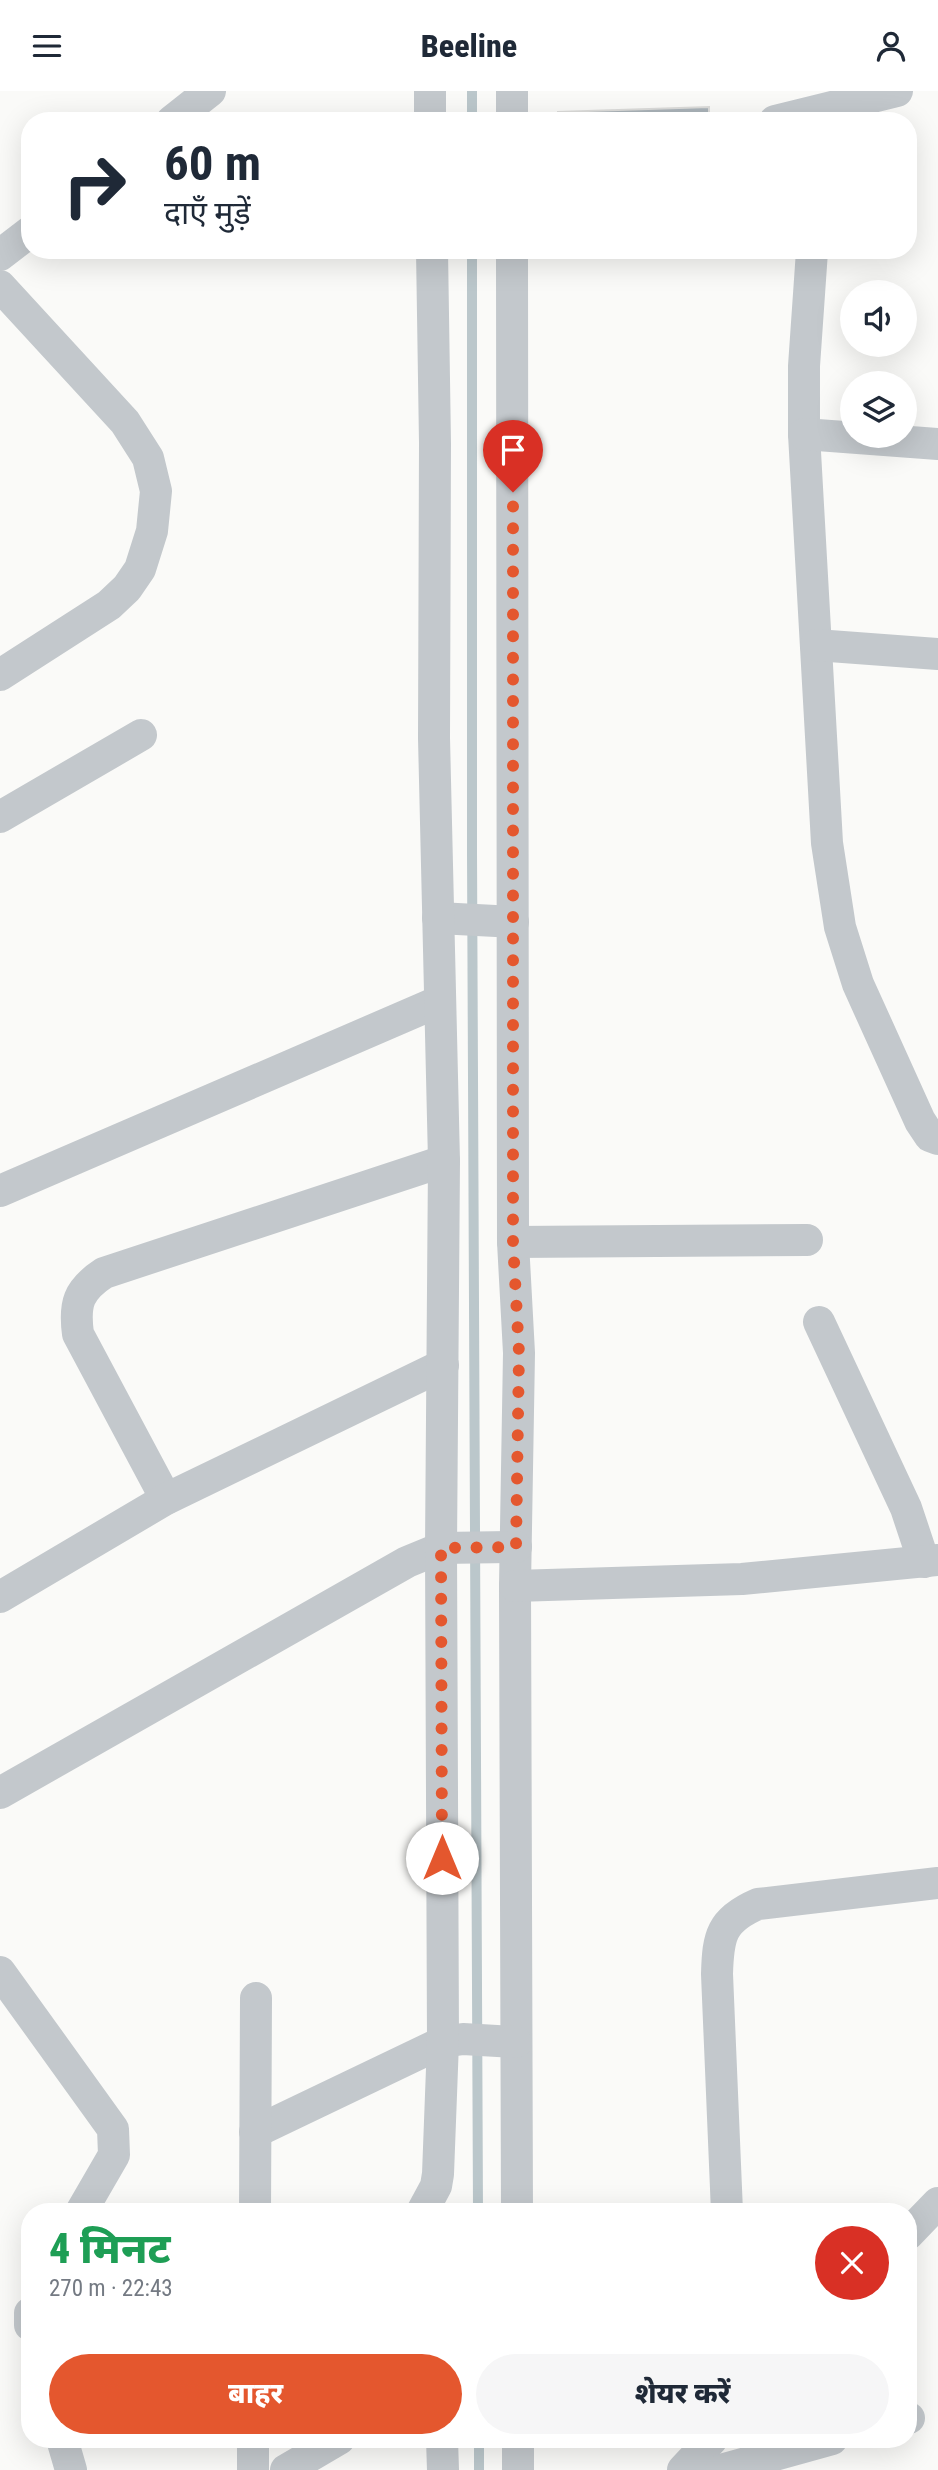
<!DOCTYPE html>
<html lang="hi">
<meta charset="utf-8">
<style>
:root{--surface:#fff;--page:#f6f6f7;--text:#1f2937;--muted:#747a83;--accent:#e4572e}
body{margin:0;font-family:"Roboto Condensed","Noto Sans Devanagari",sans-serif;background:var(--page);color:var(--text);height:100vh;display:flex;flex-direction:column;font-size:26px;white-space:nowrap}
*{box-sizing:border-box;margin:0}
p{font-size:23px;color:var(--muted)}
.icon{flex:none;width:38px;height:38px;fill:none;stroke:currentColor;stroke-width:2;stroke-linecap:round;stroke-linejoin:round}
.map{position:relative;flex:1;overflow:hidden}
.side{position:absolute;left:21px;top:2112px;width:896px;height:245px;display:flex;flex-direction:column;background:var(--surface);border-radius:28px;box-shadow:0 7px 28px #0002}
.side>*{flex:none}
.top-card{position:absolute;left:21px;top:21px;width:896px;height:147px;border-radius:28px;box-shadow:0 7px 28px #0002;background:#fff;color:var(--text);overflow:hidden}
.fabs{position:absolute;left:840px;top:189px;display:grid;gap:14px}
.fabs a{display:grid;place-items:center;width:77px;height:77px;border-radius:50%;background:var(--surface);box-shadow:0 7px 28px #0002;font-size:35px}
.pin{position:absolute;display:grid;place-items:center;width:60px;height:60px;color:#fff;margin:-72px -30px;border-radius:50% 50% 50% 0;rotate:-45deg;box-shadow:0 0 7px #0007}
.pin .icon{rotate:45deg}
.me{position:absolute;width:77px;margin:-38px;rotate:0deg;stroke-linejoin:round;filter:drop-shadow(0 0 5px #0008)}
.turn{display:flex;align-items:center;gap:24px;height:147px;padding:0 28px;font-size:32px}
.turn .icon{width:91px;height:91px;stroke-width:2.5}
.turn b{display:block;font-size:49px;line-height:60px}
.round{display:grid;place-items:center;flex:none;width:74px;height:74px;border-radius:37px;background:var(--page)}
.summary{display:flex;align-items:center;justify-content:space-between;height:119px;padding:0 28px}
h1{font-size:42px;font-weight:800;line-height:52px;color:#1e9e55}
.primary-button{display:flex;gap:14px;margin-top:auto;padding:14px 28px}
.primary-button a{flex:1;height:80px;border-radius:42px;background:var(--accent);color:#fff;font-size:28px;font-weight:800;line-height:80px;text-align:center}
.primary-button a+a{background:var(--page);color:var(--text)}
header{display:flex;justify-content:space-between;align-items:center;height:91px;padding:0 28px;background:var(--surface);font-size:32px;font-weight:800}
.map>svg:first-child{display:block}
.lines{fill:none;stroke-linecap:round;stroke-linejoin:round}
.stream{stroke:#bbc7cb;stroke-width:10}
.building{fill:#aab3b9;stroke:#dcdcda;stroke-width:2}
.street{stroke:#c3c8cc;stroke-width:32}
.route{stroke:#e4572e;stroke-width:12;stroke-dasharray:0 21.6}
</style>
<header><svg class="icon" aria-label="menu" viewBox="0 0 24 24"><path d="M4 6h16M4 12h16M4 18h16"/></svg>Beeline<svg class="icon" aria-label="person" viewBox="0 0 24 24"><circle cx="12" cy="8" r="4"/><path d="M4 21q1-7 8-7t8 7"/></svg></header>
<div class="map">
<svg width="938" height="2379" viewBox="0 0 938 2379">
<rect width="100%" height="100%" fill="#fafaf8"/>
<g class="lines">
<g class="stream">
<polyline points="472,30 472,0"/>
<polyline points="472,159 472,761 478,2121"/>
<polyline points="479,2348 479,2379"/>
</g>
</g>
<polygon class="building" points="709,16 709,30 558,30 558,21"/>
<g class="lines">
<g class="street">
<polyline points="430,0 430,30"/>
<polyline points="512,0 512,30"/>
<polyline points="172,30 210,0"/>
<polyline points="775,30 897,0"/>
<polyline points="512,159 513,1151 519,1262 515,1495 517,2121"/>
<polyline points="812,160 804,275 804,343 827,752 840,836 858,893 920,1030 930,1045 938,1048"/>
<polyline points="0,164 30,141"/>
<polyline points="0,195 125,331 148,367 156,400 152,440 140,478 127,497 109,514 0,584"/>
<polyline points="804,343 938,353"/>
<polyline points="816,554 938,563"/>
<polyline points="0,726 141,644"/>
<polyline points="438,827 513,831"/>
<polyline points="0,1100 440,910"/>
<polyline points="513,1151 807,1149"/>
<polyline points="819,1231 906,1417 924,1471"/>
<path d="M166,1408l-88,-165c-4,-30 0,-44 26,-61l340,-112"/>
<polyline points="515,1495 742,1488 938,1469"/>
<polyline points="0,1506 166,1408 443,1274"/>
<polyline points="0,1702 407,1471 441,1457 516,1456"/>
<polyline points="0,1881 113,2038 114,2064 81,2121"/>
<polyline points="255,2041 443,1951 463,1948 516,1951"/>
<polyline points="255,2121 256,1907"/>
<polyline points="422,2121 436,2095 438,2083 443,1951 441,1457 444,1070 434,647 435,352 432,159"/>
<path d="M727,2121l-10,-238c1,-38 4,-54 41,-70l180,-21"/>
<polyline points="908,2143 938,2112"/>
<polyline points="30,2222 30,2234"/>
<polyline points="908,2327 909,2327"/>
<polyline points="62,2348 71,2379"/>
<polyline points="442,2348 443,2379"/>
<polyline points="518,2348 518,2379"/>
<polyline points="253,2379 253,2348"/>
<polyline points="286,2379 339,2348"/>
<polyline points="683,2379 712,2348"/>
<polyline points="721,2379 832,2348"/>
</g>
</g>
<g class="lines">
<polyline class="route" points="442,1767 441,1457 516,1456 519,1262 513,1151 513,401"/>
</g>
</svg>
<div class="fabs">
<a><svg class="icon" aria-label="sound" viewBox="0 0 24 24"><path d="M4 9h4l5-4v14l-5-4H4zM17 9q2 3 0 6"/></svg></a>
<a><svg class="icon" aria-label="layers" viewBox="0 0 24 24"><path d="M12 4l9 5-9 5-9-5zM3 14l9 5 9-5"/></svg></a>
</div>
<div class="pin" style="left:513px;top:401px;background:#d93025"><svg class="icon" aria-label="arrive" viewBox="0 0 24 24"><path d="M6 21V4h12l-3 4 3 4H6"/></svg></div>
<svg class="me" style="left:442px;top:1767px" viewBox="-20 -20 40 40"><circle r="19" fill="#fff"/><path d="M0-13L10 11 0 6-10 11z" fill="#e4572e"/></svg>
<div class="top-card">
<div class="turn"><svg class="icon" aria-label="right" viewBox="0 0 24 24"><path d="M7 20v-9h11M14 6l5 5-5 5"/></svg><div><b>60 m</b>दाएँ मुड़ें</div></div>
</div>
<section class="side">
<div class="summary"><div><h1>4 मिनट</h1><p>270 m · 22:43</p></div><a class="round" style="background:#d93025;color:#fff"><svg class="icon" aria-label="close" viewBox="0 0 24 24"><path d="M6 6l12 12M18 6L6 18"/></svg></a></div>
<div class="primary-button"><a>बाहर</a><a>शेयर करें</a></div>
</section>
</div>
